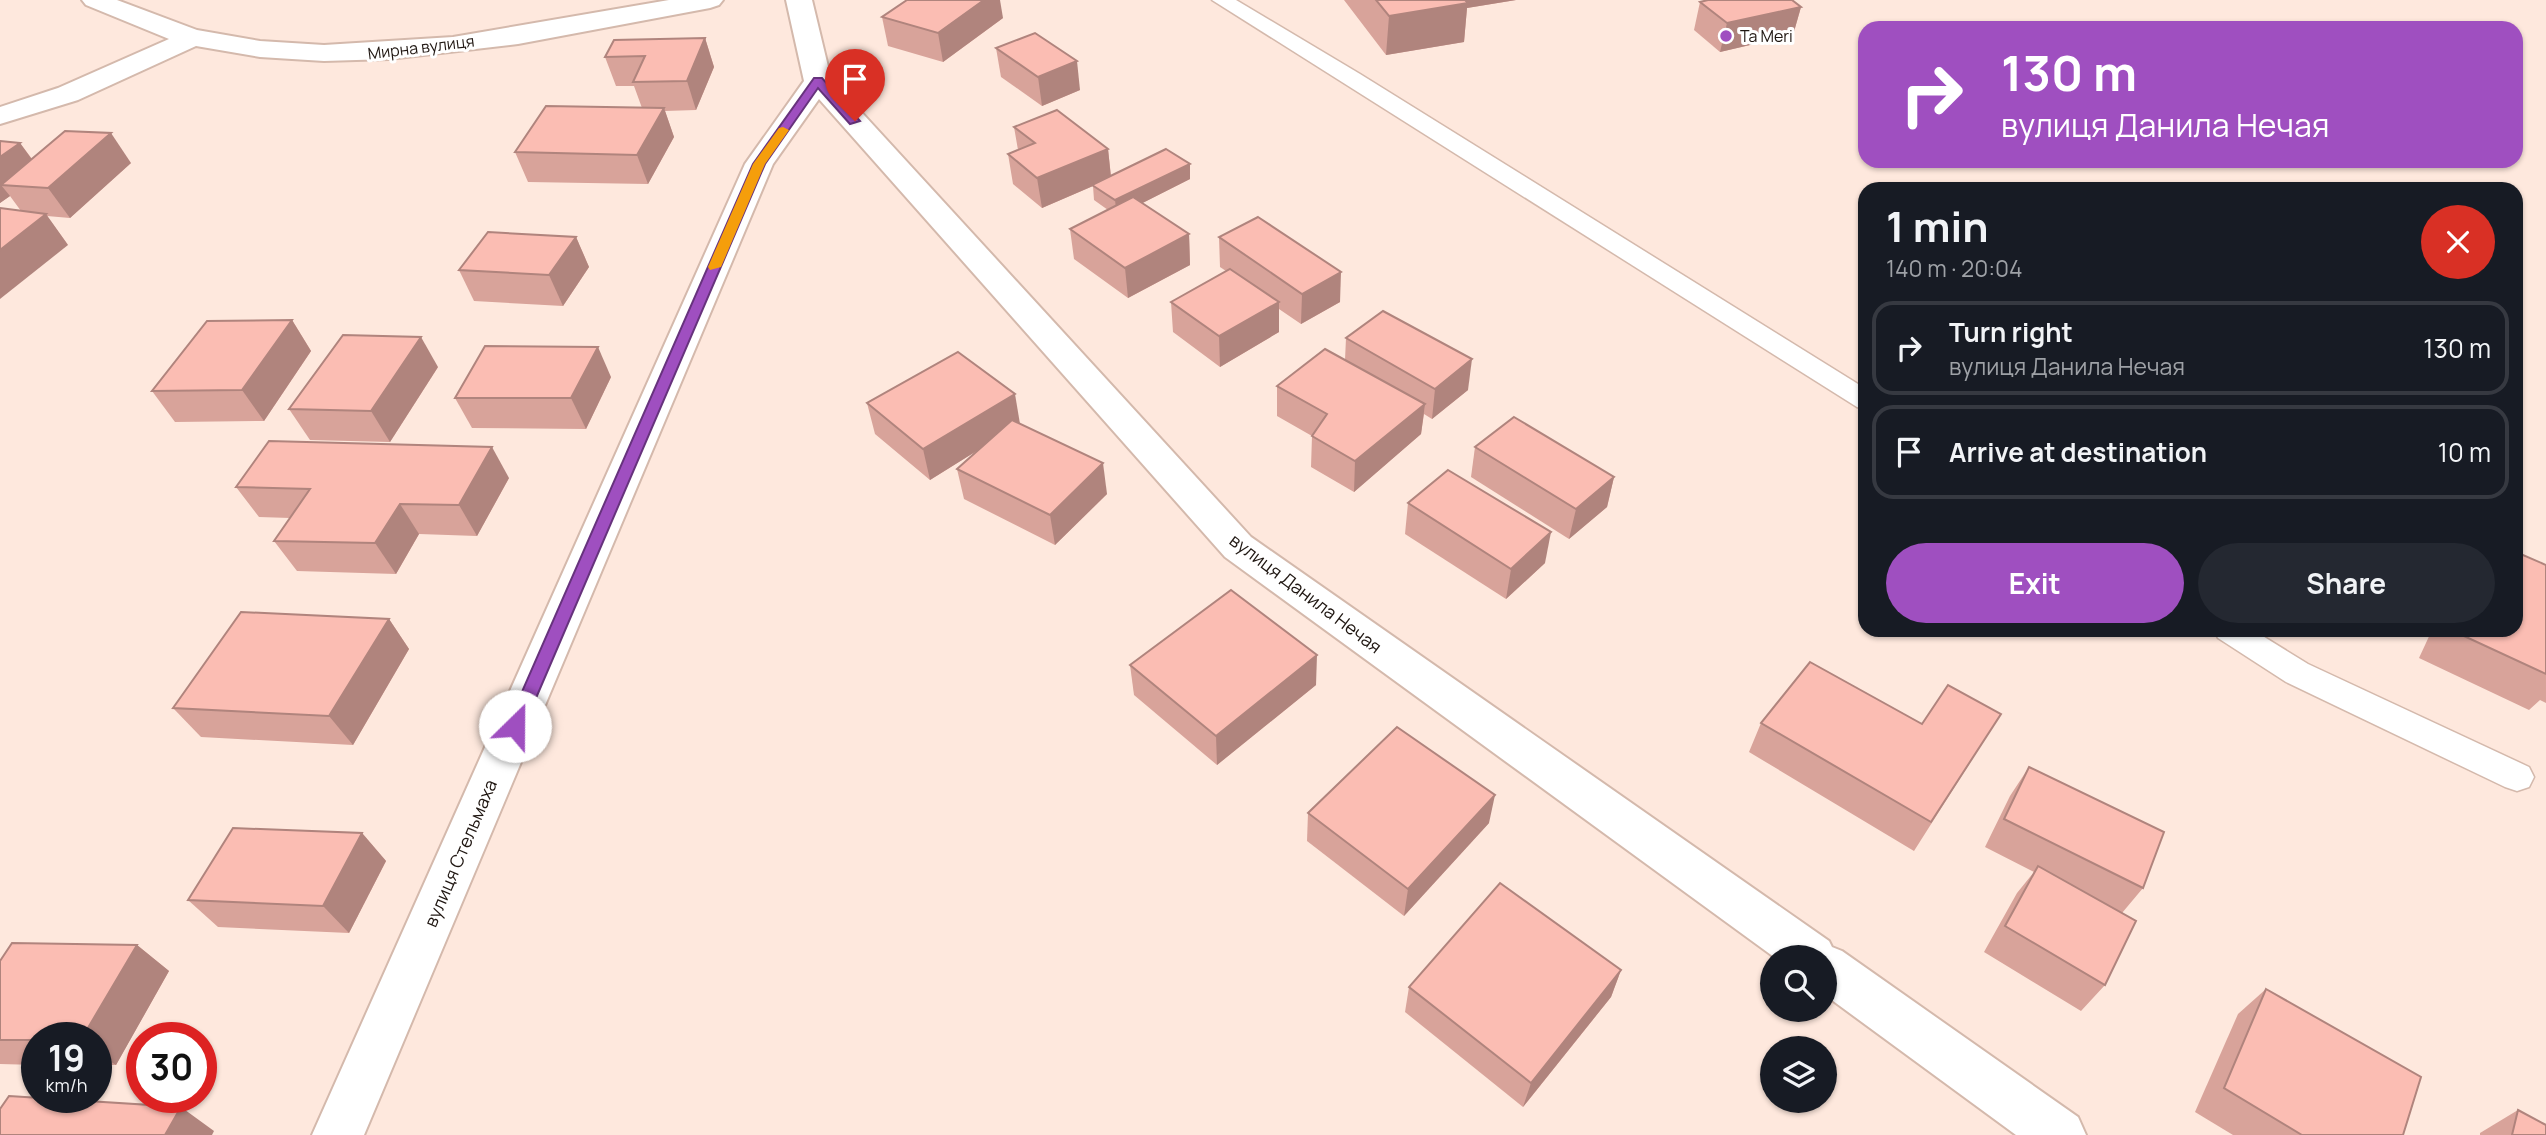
<!DOCTYPE html>
<meta charset="utf-8">
<style>
:root{--surface:#171b24;--page:#242831;--text:#f1f3f6;--muted:#9ea1a6;--line:#363941;--accent:#9f4fc0}
body{margin:0;font-family:Manrope,sans-serif;background:var(--page);color:var(--text);height:100vh;display:flex;flex-direction:column;font-size:26px;white-space:nowrap}
*{box-sizing:border-box;margin:0}
p{font-size:23px;color:var(--muted)}
.icon{flex:none;width:38px;height:38px;fill:none;stroke:currentColor;stroke-width:2;stroke-linecap:round;stroke-linejoin:round}
.map{position:relative;flex:1;overflow:hidden}
.side{position:absolute;left:1858px;top:182px;width:665px;height:455px;display:flex;flex-direction:column;background:var(--surface);border-radius:21px;box-shadow:0 2px 5px #0004}
.side>*{flex:none}
.top-card{position:absolute;left:1858px;top:21px;width:665px;height:147px;border-radius:21px;box-shadow:0 2px 5px #0004;background:#9f4fc0;color:#fff;overflow:hidden}
.tools{position:absolute;left:1760px;top:945px;display:grid;gap:14px}
.tools a{display:grid;place-items:center;width:77px;height:77px;border-radius:50%;background:var(--surface);box-shadow:0 2px 5px #0004;font-size:35px}
.speed{position:absolute;left:21px;top:1022px;display:flex;gap:14px;font-size:35px;font-weight:700;text-align:center}
.speed>*{display:grid;place-content:center;width:91px;height:91px;border-radius:50%;background:var(--surface);box-shadow:0 2px 5px #0004;line-height:1}
.speed small{font-size:18px;font-weight:400}
.speed .limit{border:10px solid #d22;background:#fff;color:#111}
.pin{position:absolute;display:grid;place-items:center;width:60px;height:60px;color:#fff;margin:-72px -30px;border-radius:50% 50% 50% 0;rotate:-45deg;box-shadow:0 0 7px #0007}
.pin .icon{rotate:45deg}
.me{position:absolute;width:77px;margin:-38px;rotate:23deg;stroke-linejoin:round;filter:drop-shadow(0 0 5px #0008)}
.turn{display:flex;align-items:center;gap:24px;height:147px;padding:0 28px;font-size:32px}
.turn .icon{width:91px;height:91px;stroke-width:2.5}
.turn b{display:block;font-size:49px;line-height:60px}
.round{display:grid;place-items:center;flex:none;width:74px;height:74px;border-radius:37px;background:var(--page)}
.headline{display:flex;align-items:center;justify-content:space-between;height:119px;padding:0 28px}
h1{font-size:42px;font-weight:700;line-height:52px}
.button{display:flex;gap:14px;margin-top:auto;padding:14px 28px}
.button a{flex:1;height:80px;border-radius:42px;background:var(--accent);color:#fff;font-size:28px;font-weight:700;line-height:80px;text-align:center}
.button a+a{background:var(--page);color:var(--text)}
ul{padding:0;list-style:none}
li{display:flex;align-items:center;gap:21px;height:94px;margin:0 14px 10px;padding:0 14px;border:4px solid var(--line);border-radius:21px}
li div{flex:1}
li b{display:block;font-size:26px}
li em{font-style:normal}
.map>svg:first-child{display:block}
.lines{fill:none;stroke-linecap:round;stroke-linejoin:round}
.lane-casing{stroke:#d4b9ac;stroke-width:3}
.street-casing{stroke:#d4b9ac;stroke-width:4}
.lane{fill:#fff;fill-rule:evenodd}
.street{fill:#fff;fill-rule:evenodd}
.wall{fill:#d8a39a}
.shaded-wall{fill:#b0847d}
.building{fill:#fbbdb3;stroke:#b0847d;stroke-width:2}
.route{fill:#9f4fc0;stroke:#67337d;stroke-width:2}
.slow{fill:#f59e0b}
.poi-dot{fill:#9f4fc0;stroke:#fff;stroke-width:2.5}
.labels{text-anchor:middle;dominant-baseline:central;stroke-width:6;stroke-linejoin:round;paint-order:stroke}
.far-poi-label{font-size:16px;fill:#1f1611;stroke:#fff;text-anchor:start}
.far-street-label{font-size:16px;fill:#1f1611;stroke:#fff}
.street-label{font-size:18px;fill:#1f1611;stroke:#fff}
</style>
<div class="map">
<svg width="2546" height="1135" viewBox="0 0 2546 1135">
<rect width="100%" height="100%" fill="#fee8dd"/>
<g class="lines">
<g class="lane-casing">
<g id="lane">
<polygon points="1212,0 1236,0 1360,74 1866,389 1866,410 1857,407"/>
<polygon points="2214,630 2253,630 2308,664 2529,767 2534,777 2529,787 2517,791 2505,787 2286,682 2218,638"/>
</g>
</g>
<g class="street-casing">
<g id="street">
<polygon points="82,0 117,0 197,30 260,41 324,45 453,37 669,0 723,0 719,5 710,8 518,44 389,59 324,61 260,57 196,46 78,100 0,124 0,107 58,88 169,39 86,5"/>
<polygon points="786,0 812,0 831,79 1251,537 1829,941 1832,947 1842,951 2078,1117 2086,1135 2016,1135 1825,995 1825,957 1774,957 1225,557 819,99 773,164 364,1135 312,1135 745,164 804,81"/>
</g>
</g>
<use href="#lane" class="lane"/>
<use href="#street" class="street"/>
</g>
<g class="wall">
<polygon points="1344,0 1516,0 1467,8 1464,42 1386,55"/>
<polygon points="1700,2 1801,7 1793,35 1720,52 1694,30"/>
<polygon points="882,17 1003,18 943,62 888,46"/>
<polygon points="705,38 714,67 696,110 665,111 674,137 648,184 528,182 515,152 642,108 634,86 616,86 605,57"/>
<polygon points="996,48 1080,90 1042,106 1001,77"/>
<polygon points="1014,127 1108,149 1111,176 1190,164 1190,179 1142,203 1189,234 1190,265 1128,298 1074,259 1070,229 1108,210 1094,200 1093,186 1042,208 1013,184 1008,154 1018,150"/>
<polygon points="0,141 20,143 32,159 131,163 70,218 47,216 68,245 21,211 10,196 0,203"/>
<polygon points="576,237 589,267 563,306 474,301 459,270"/>
<polygon points="1219,237 1340,302 1301,324 1279,309 1279,332 1220,367 1173,332 1171,302 1226,271 1220,267"/>
<polygon points="292,320 311,351 264,421 175,422 152,391"/>
<polygon points="1346,338 1468,390 1432,419 1424,414 1421,434 1354,492 1311,467 1312,436 1277,416 1277,386 1345,360"/>
<polygon points="438,367 390,442 310,440 289,409"/>
<polygon points="611,377 586,429 472,428 455,398"/>
<polygon points="867,403 1020,424 1107,494 1055,545 964,499 957,469 978,450 930,480 875,434"/>
<polygon points="1475,447 1614,477 1607,507 1569,539 1471,477"/>
<polygon points="509,478 477,536 419,534 396,574 297,571 274,541 290,518 259,517 236,487"/>
<polygon points="1408,503 1545,563 1506,599 1405,534"/>
<polygon points="2546,565 2546,703 2540,700 2529,710 2419,658 2432,630 2516,630"/>
<polygon points="389,619 409,649 353,745 201,737 173,708"/>
<polygon points="1130,665 1316,685 1217,765 1134,695"/>
<polygon points="2001,714 1914,851 1749,752 1761,723 1922,724"/>
<polygon points="2029,767 2143,888 2122,913 2105,985 2081,1011 1984,952 2017,893 2034,872 1985,847 2010,796"/>
<polygon points="1308,813 1489,823 1404,916 1307,841"/>
<polygon points="362,833 386,861 349,933 218,927 188,900"/>
<polygon points="137,945 169,971 116,1065 96,1065 96,1038 37,1038 37,1065 0,1064 0,961"/>
<polygon points="1621,970 1611,997 1523,1107 1405,1012 1409,987"/>
<polygon points="2266,989 2403,1135 2233,1135 2195,1112 2238,1014"/>
<polygon points="2518,1110 2546,1135 2480,1135 2480,1133"/>
</g>
<g class="shaded-wall">
<polygon points="984,0 1000,0 1003,18 943,62 938,33"/>
<polygon points="1441,0 1516,0 1467,8 1464,42 1386,55 1389,16"/>
<polygon points="1801,7 1793,35 1720,52 1727,23"/>
<polygon points="705,38 714,67 696,110 687,81"/>
<polygon points="1077,61 1080,90 1042,106 1038,77"/>
<polygon points="664,108 674,137 648,184 637,155"/>
<polygon points="111,133 131,163 70,218 48,188"/>
<polygon points="20,143 41,172 1,185 10,196 0,203 0,157"/>
<polygon points="1108,149 1111,178 1092,185 1093,186 1042,208 1037,178"/>
<polygon points="1190,164 1190,179 1117,216 1115,200"/>
<polygon points="46,214 68,245 0,299 0,250"/>
<polygon points="1189,234 1190,265 1128,298 1125,268"/>
<polygon points="576,237 589,267 563,306 549,275"/>
<polygon points="1341,272 1340,302 1301,324 1302,294"/>
<polygon points="1279,302 1279,332 1220,367 1219,336"/>
<polygon points="292,320 311,351 264,421 242,390"/>
<polygon points="421,337 438,367 390,442 371,411"/>
<polygon points="598,347 611,377 586,429 571,398"/>
<polygon points="1472,359 1468,390 1432,419 1435,389"/>
<polygon points="1015,394 1020,424 930,480 923,449"/>
<polygon points="1425,404 1421,434 1354,492 1355,461"/>
<polygon points="492,447 509,478 477,536 459,505"/>
<polygon points="1103,463 1107,494 1055,545 1050,515"/>
<polygon points="1614,477 1607,507 1569,539 1576,509"/>
<polygon points="400,504 419,534 396,574 375,543"/>
<polygon points="1551,532 1545,563 1506,599 1511,569"/>
<polygon points="389,619 409,649 353,745 329,716"/>
<polygon points="1317,655 1316,685 1217,765 1216,736"/>
<polygon points="1495,795 1489,823 1404,916 1408,889"/>
<polygon points="362,833 386,861 349,933 323,906"/>
<polygon points="137,945 169,971 116,1065 96,1052 96,1038 82,1038"/>
<polygon points="1621,970 1611,997 1523,1107 1531,1083"/>
<polygon points="181,1107 214,1131 212,1135 165,1135"/>
</g>
<g class="building">
<polygon points="907,0 984,0 938,33 882,17"/>
<polygon points="1376,0 1465,0 1468,3 1389,16"/>
<polygon points="1708,0 1792,0 1801,7 1727,23 1700,2"/>
<polygon points="1035,33 1077,61 1038,77 996,48"/>
<polygon points="705,38 687,81 633,82 645,56 605,57 614,40"/>
<polygon points="546,106 664,108 637,155 515,152"/>
<polygon points="1057,110 1108,149 1037,178 1008,154 1035,143 1014,127"/>
<polygon points="65,131 111,133 48,188 1,185"/>
<polygon points="0,141 20,143 0,157"/>
<polygon points="1166,149 1190,164 1115,200 1092,185"/>
<polygon points="1133,197 1189,234 1125,268 1070,229"/>
<polygon points="0,208 46,214 0,250"/>
<polygon points="1258,217 1341,272 1302,294 1219,237"/>
<polygon points="488,232 576,237 549,275 459,270"/>
<polygon points="1230,269 1279,302 1219,336 1171,302"/>
<polygon points="1383,311 1472,359 1435,389 1346,338"/>
<polygon points="292,320 242,390 152,391 207,321"/>
<polygon points="343,335 421,337 371,411 289,409"/>
<polygon points="485,346 598,347 571,398 455,398"/>
<polygon points="1325,349 1425,404 1355,461 1312,436 1327,414 1277,386"/>
<polygon points="958,352 1015,394 923,449 867,403"/>
<polygon points="1514,417 1614,477 1576,509 1475,447"/>
<polygon points="1012,420 1103,463 1050,515 957,469"/>
<polygon points="269,441 492,447 459,505 400,504 375,543 274,541 310,489 236,487"/>
<polygon points="1448,470 1551,532 1511,569 1408,503"/>
<polygon points="2516,552 2546,565 2546,674 2451,630 2516,630"/>
<polygon points="1231,590 1317,655 1216,736 1130,665"/>
<polygon points="241,612 389,619 329,716 173,708"/>
<polygon points="1810,662 1922,724 1948,685 2001,714 1931,822 1761,723"/>
<polygon points="1397,727 1495,795 1408,889 1308,813"/>
<polygon points="2029,767 2164,832 2143,888 2004,819"/>
<polygon points="233,828 362,833 323,906 188,900"/>
<polygon points="2038,866 2136,921 2105,985 2005,926"/>
<polygon points="1500,883 1621,970 1531,1083 1409,987"/>
<polygon points="12,943 137,945 82,1038 37,1038 37,1040 0,1040 0,961"/>
<polygon points="2266,989 2421,1077 2403,1135 2302,1135 2224,1088"/>
<polygon points="9,1096 181,1107 165,1135 0,1135 0,1109"/>
<polygon points="2518,1110 2546,1125 2546,1135 2512,1135"/>
</g>
<polygon class="route" points="814,78 822,78 860,121 850,124 818,88 765,164 524,726 522,731 509,731 507,726 753,164"/>
<polygon class="slow" points="783,127 789,130 765,164 721,267 710,270 708,267 753,164 779,128"/>
<circle class="poi-dot" cx="1726" cy="36" r="7"/>
<g class="labels">
<g class="far-poi-label">
<text x="1740" y="36">Ta Meri</text>
</g>
<g class="far-street-label">
<text transform="translate(421 47) rotate(-7)">Мирна вулиця</text>
</g>
<g class="street-label">
<text transform="translate(1306 593) rotate(37)">вулиця Данила Нечая</text>
<text transform="translate(460 853) rotate(-67)">вулиця Стельмаха</text>
</g>
</g>
</svg>
<div class="tools">
<a><svg class="icon" aria-label="search" viewBox="0 0 24 24"><circle cx="10" cy="10" r="6"/><path d="M15 15l6 6"/></svg></a>
<a><svg class="icon" aria-label="layers" viewBox="0 0 24 24"><path d="M12 4l9 5-9 5-9-5zM3 14l9 5 9-5"/></svg></a>
</div>
<div class="speed"><div>19<small>km/h</small></div><div class="limit">30</div></div>
<div class="pin" style="left:855px;top:121px;background:#d93025"><svg class="icon" aria-label="arrive" viewBox="0 0 24 24"><path d="M6 21V4h12l-3 4 3 4H6"/></svg></div>
<svg class="me" style="left:515px;top:726px" viewBox="-20 -20 40 40"><circle r="19" fill="#fff"/><path d="M0-13L10 11 0 6-10 11z" fill="#9f4fc0"/></svg>
<div class="top-card">
<div class="turn"><svg class="icon" aria-label="right" viewBox="0 0 24 24"><path d="M7 20v-9h11M14 6l5 5-5 5"/></svg><div><b>130 m</b>вулиця Данила Нечая</div></div>
</div>
<section class="side">
<div class="headline"><div><h1>1 min</h1><p>140 m · 20:04</p></div><a class="round" style="background:#d93025;color:#fff"><svg class="icon" aria-label="close" viewBox="0 0 24 24"><path d="M6 6l12 12M18 6L6 18"/></svg></a></div>
<ul>
<li><svg class="icon" aria-label="right" viewBox="0 0 24 24"><path d="M7 20v-9h11M14 6l5 5-5 5"/></svg><div><b>Turn right</b><p>вулиця Данила Нечая</p></div><em>130 m</em></li>
<li><svg class="icon" aria-label="arrive" viewBox="0 0 24 24"><path d="M6 21V4h12l-3 4 3 4H6"/></svg><div><b>Arrive at destination</b></div><em>10 m</em></li>
</ul>
<div class="button"><a>Exit</a><a>Share</a></div>
</section>
</div>
